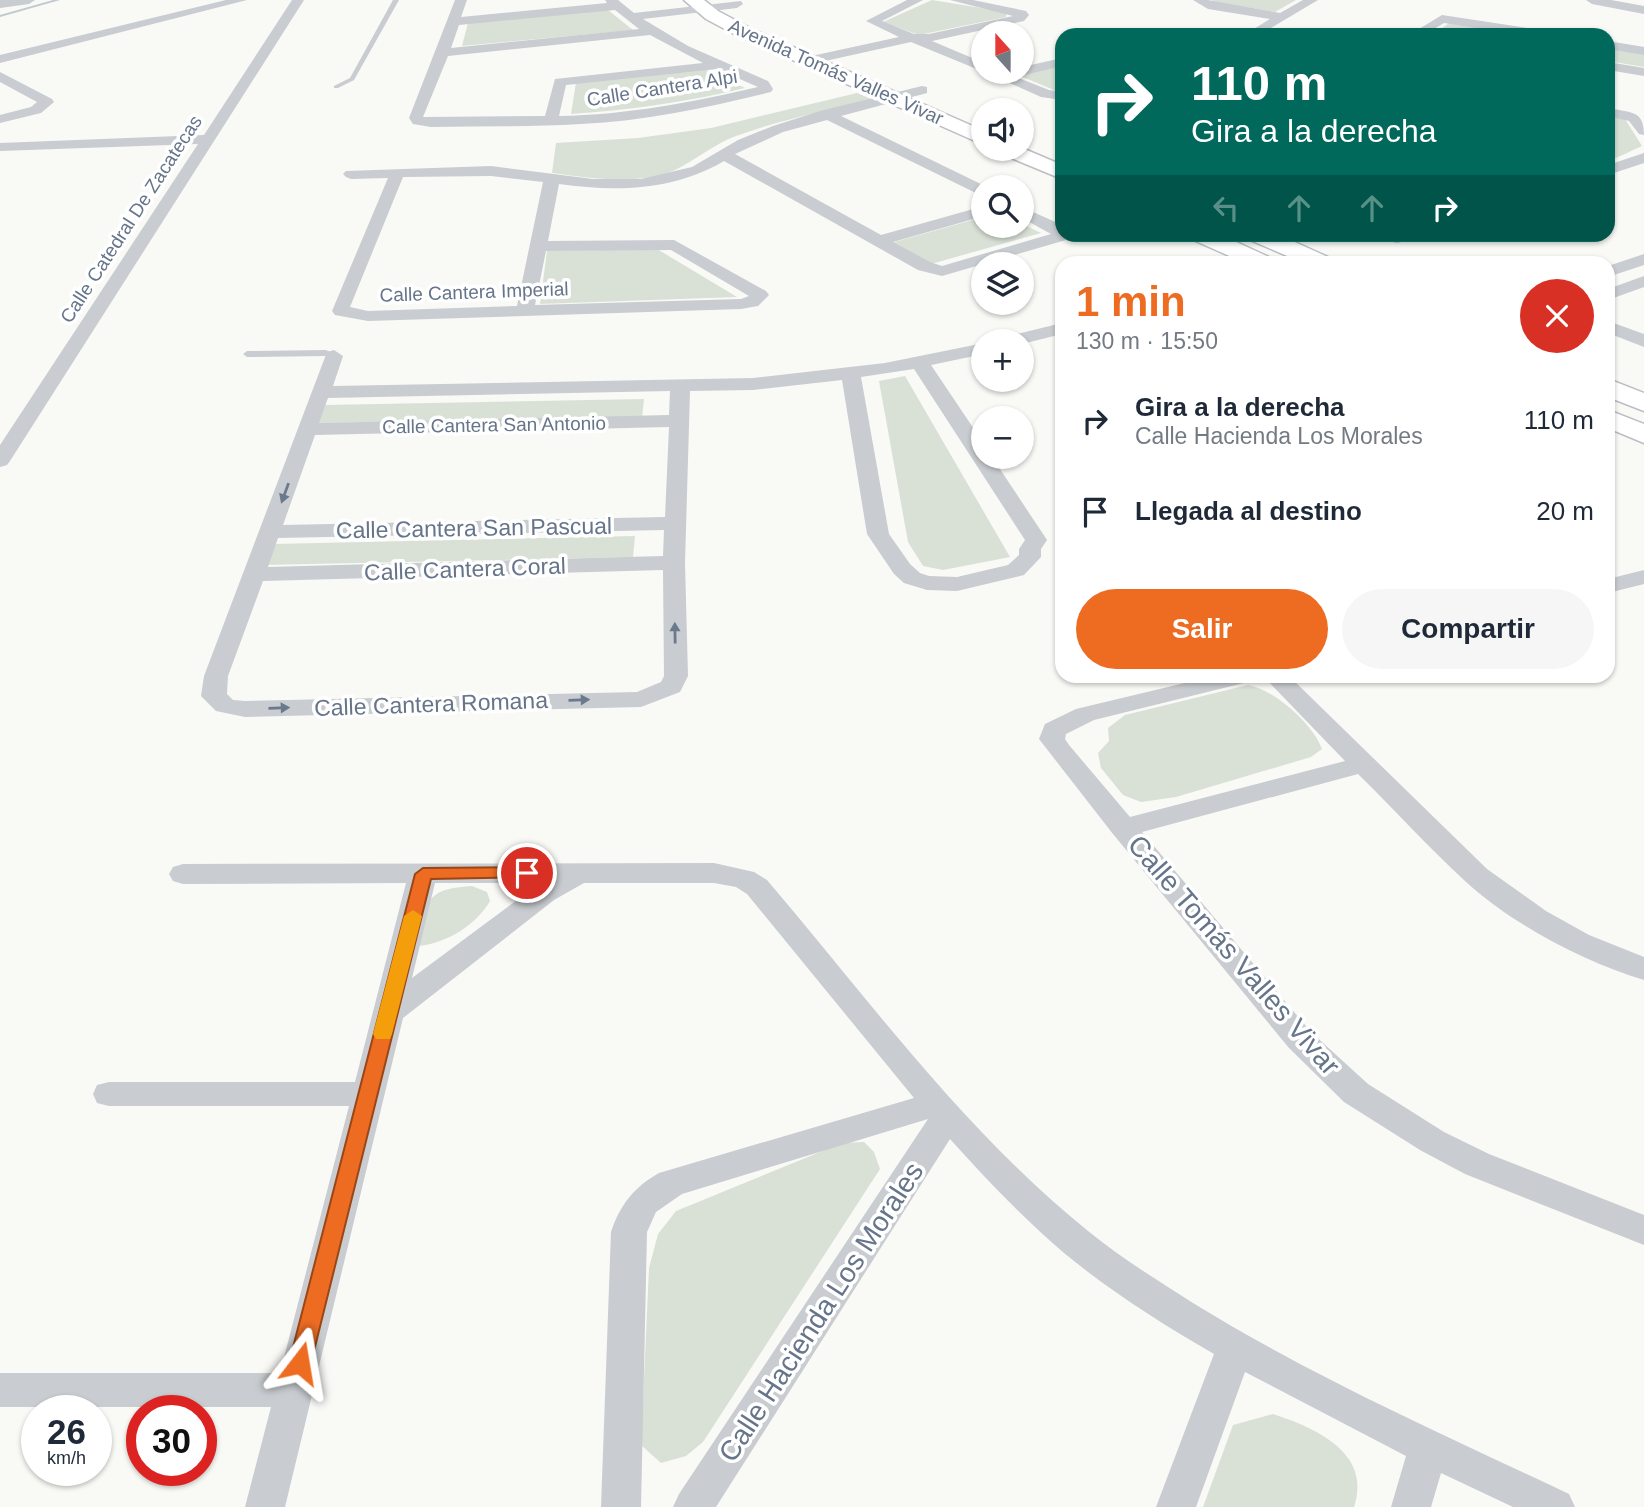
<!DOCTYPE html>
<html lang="es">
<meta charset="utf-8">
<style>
:root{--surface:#fff;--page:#f6f6f7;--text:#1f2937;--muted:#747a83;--accent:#ed6c22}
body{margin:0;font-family:Arial,sans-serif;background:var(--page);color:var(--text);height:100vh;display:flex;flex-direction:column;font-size:26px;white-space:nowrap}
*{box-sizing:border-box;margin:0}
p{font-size:23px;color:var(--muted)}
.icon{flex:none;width:38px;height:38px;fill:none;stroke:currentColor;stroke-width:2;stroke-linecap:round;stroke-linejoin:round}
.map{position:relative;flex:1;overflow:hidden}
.panel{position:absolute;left:1055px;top:256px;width:560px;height:427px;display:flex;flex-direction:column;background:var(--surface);border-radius:21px;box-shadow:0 2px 5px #0004}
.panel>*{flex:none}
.banner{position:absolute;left:1055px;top:28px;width:560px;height:214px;border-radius:21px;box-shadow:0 2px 5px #0004;background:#00695c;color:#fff;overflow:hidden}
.needle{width:46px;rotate:339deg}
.controls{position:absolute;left:971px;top:21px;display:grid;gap:14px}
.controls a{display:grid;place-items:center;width:63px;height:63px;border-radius:50%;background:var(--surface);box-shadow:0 2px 5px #0004;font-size:35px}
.speed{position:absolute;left:21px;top:1395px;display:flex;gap:14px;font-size:35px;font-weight:700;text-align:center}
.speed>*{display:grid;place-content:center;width:91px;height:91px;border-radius:50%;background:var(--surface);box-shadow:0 2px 5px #0004;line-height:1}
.speed small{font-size:18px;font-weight:400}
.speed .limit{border:10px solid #d22;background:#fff;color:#111}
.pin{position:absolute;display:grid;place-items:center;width:60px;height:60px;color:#fff;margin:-30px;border:4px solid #fff;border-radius:50%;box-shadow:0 2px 7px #0007}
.me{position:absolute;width:77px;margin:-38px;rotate:14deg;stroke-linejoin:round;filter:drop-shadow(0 0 5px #0008)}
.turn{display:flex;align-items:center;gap:24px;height:147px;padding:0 21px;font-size:32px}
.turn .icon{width:91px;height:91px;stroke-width:2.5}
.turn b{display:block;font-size:49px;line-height:60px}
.lanes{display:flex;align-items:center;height:66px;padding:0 21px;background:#0003;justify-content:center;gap:35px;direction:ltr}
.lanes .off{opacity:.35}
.round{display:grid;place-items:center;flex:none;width:74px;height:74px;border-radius:37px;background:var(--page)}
.overview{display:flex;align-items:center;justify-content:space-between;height:119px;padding:0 21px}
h1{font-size:42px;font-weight:600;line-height:52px;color:var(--accent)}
.cta{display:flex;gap:14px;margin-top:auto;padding:14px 21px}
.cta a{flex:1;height:80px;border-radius:42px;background:var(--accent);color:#fff;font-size:28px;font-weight:600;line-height:80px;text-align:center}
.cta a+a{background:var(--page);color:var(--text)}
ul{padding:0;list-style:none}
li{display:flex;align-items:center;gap:21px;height:91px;padding:0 21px}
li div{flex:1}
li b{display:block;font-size:26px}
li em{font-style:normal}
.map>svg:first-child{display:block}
.green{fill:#d9e1d7}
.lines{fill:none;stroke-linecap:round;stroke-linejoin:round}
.stream{fill:#c0cad0;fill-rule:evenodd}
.secondary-casing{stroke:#bbbfc5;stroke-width:3}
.lane{fill:#c9ccd0;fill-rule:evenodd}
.street{fill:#c9ccd0;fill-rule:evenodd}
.secondary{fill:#fff;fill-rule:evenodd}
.oneway{fill:#6b798d}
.route{fill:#ed6c22;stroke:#9a4616;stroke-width:2}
.slow{fill:#f59e0b}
.labels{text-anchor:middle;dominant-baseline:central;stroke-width:7;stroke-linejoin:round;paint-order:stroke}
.far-street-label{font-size:19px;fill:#667589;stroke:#fff}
.street-label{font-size:23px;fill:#667589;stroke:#fff}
.near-street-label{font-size:28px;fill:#667589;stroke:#fff}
</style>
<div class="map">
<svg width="1644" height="1507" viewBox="0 0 1644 1507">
<rect width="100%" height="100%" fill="#f9f9f6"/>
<g class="green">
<polygon points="932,0 1006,12 1006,17 919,35 883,22"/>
<polygon points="1214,0 1296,0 1275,12 1211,1"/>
<polygon points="608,10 633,30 462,46 468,23"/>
<polygon points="1449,23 1534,35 1454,35 1437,32"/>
<polygon points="1608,47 1644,53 1644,67 1608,61"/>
<polygon points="1062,65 1061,93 1018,75"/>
<path d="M705,69l40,19c-58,14 -115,22 -174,26l5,-32z"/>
<path d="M857,93l14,6c-45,12 -91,21 -135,37 -22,8 -40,24 -61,34 -37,16 -85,8 -123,3l4,-30 82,-5 73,-10z"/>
<polygon points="1608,115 1625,119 1642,146 1616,158 1608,156"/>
<polygon points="983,217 984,226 1022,224 1041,233 931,264 891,243"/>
<polygon points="657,249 737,297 540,304 547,251"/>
<polygon points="905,376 1010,557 943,570 923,566 908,542 879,381"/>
<polygon points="644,399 642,418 318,423 325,405"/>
<polygon points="635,536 633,557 265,565 273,544"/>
<path d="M1248,685c27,5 65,39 74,64l-11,8 -135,40 -35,5 -18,-7 -22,-27 -3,-15 11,-12 -1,-13 17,-13z"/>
<path d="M472,886l15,6 3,9c-14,24 -43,42 -71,45 8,-43 3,-57 53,-60z"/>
<polygon points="864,1142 874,1152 880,1169 703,1442 686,1456 661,1463 641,1445 649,1268 658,1234 676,1211 842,1143"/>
<path d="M1273,1414c43,14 99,39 81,93h-151l30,-82z"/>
</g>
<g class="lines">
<polygon class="stream" points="53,0 60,0 0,17 0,15"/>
<g class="secondary-casing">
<g id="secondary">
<polygon points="684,0 704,0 718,11 748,27 984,131 984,145 736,35 706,19"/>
<polygon points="1022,148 1062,165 1062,179 999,153 996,149"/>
<polygon points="1188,234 1219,234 1269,257 1273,262 1243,262 1191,239"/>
<polygon points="1245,234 1277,234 1328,257 1332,262 1301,262 1248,239"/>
<polygon points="1608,379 1644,393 1644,411 1608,397"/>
<polygon points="1608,410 1644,424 1644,443 1608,428"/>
</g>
</g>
<g class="lane">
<polygon points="393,0 399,0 354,80 338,88 334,88 334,86 350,78"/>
<polygon points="326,350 338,356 334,359 325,356 247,357 243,354 247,351"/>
</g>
<g class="street">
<polygon points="0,0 35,0 29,4 0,8"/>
<polygon points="226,0 247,0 0,63 0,55"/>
<polygon points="292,0 304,0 10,461 7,465 0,467 0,445 198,144 0,151 0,143 204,135"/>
<path d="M455,0h12l-6,17 146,-14 -2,-3h13l16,13 107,-12 2,3 -6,4 -94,11 45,27 80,35 5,8 -2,3c-62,15 -126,29 -190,32 -50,3 -100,2 -150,3l-18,-3 -4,-6zM615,10l24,19 -188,19 8,-23zM650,35l53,28 -148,16 -10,37 -122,1 25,-61zM717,69l41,18c-65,15 -131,28 -199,29l7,-31z"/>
<polygon points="907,0 923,0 882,21 914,34 929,34 1013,16 950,0 973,0 1026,11 1029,15 1024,21 932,41 984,63 984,72 911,42 807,65 800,61 807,57 899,37 866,21"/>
<polygon points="1193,0 1208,0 1280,13 1303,0 1318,0 1259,35 1244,35 1270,19 1208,9"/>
<polygon points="1586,0 1611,0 1644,6 1644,14 1592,4"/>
<polygon points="1442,15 1547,31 1553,35 1522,35 1444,23 1424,35 1409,35"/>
<polygon points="1608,41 1644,47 1644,55 1608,49"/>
<polygon points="1062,58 1062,66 1016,77 1049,90 1062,92 1062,100 1041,97 985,72 1022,72 1022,67"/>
<polygon points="1608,62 1644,68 1644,76 1608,70"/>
<polygon points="0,72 52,99 54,102 41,113 0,123 0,115 31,107 37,102 0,82"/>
<path d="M922,86l5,1v6l-86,23 146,71h-3v10l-157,-77 -44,12 -48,22 146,81 103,-29v10l-91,26 37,20 12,4 109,-32 -29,-16v-11l40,18v9l6,2 -2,4 -124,36 -24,-6 -194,-109c-51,30 -108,31 -165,23l-11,57 126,-1 92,51 3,4 -11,11 -17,3 -373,12 -33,-6 -3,-4 56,-133 -37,1 -5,-2 -3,-3 3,-3 145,-5 102,13h48l51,-12 46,-27 35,-14 47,-15zM491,176l52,6 -26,124 -149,5 -18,-4 53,-130zM671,250l78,46 -8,3 -206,6 11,-54z"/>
<path d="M1608,108c22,5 36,1 36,27l-5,-1 -10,-13 -21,-5z"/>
<polygon points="1644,153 1644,163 1608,175 1608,165"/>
<polygon points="1372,234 1422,234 1420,238 1397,243 1374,238"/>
<polygon points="1644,254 1644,265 1608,277 1608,266"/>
<polygon points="1644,276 1644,287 1608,300 1608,289"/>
<polygon points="1608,321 1644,334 1644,347 1608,333"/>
<polygon points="1062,323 1062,334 1022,344 1022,341 1003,341 1005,337"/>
<path d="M984,343v11l-53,11 53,79v13h8l55,83 -6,9v8l-17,18 -67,16 -30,-1 -23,-7 -10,-9 -27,-40 -25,-154 -89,10 -63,1 -5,172 3,113 -8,16 -39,15 -396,10 -29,-6 -15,-15 3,-20 123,-324 7,-2 9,6 -10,30 420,-8 132,-15zM914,369l111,171 -6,9v6l-11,10 -51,12 -28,-1 -9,-3 -10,-9 -21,-30 -28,-157zM670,391l-1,24 -350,8 9,-25zM669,427l-4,90 -382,8 32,-90zM664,530l-1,26 -395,11 10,-29zM663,570l1,106 -3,6 -24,10 -392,9 -12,-1 -6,-6 1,-18 35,-95z"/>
<polygon points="1644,570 1644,584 1608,593 1608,579"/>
<path d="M1214,676h41l-3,5 -158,39 -28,14 -1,5 4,6 61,72 215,-56 -82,-85h26l198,193 59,42 43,24 55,22v23c-61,-18 -132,-56 -179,-99 -37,-34 -71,-72 -107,-107l-216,58 169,200 57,52 76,48 45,22 155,61v30l-179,-71 -45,-24 -76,-48 -55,-54 -176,-214 -74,-95 6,-15 31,-15z"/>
<path d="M714,863l40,9 13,8c102,120 198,252 321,351 33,27 69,49 105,72 120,74 249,131 376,191l6,13h-62l-72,-34 -10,34h-40l15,-51 -161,-84 -49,135h-40l58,-153c-52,-30 -104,-63 -150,-101 -41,-35 -78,-74 -114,-114l-234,368h-43l6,-13 249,-375 -246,75 -26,18 -9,20 -6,275h-40l10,-275c9,-27 23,-45 48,-59l255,-75 -167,-204 -11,-7 -22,-4h-130l-30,17 -151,118 -118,489h-40l26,-100h-271v-34h280l69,-267h-240l-12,-3 -4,-9 4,-9 12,-3h246l51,-199 -223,1 -10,-3 -4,-7 4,-7 10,-3zM435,883h105l-128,95z"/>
</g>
<use href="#secondary" class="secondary"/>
</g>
<defs><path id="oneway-solid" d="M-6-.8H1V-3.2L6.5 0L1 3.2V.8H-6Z" transform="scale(1.75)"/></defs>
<g class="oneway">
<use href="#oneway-solid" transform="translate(285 493) rotate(110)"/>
<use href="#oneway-solid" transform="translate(675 633) rotate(-91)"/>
<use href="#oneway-solid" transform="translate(579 700) rotate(-2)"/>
<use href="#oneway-solid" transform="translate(279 708) rotate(-2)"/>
</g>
<polygon class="route" points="527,867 533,869 535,873 533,877 431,879 311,1363 308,1370 300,1373 292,1370 289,1363 415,874 423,868"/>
<polygon class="slow" points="413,910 422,916 392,1034 390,1039 376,1039 373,1034 404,916"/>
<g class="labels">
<g class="far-street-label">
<text transform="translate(836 72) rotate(24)">Avenida Tomás Valles Vivar</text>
<text transform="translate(662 88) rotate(-9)">Calle Cantera Alpi</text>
<text transform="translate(131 219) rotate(-57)">Calle Catedral De Zacatecas</text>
<text transform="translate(474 292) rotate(-2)">Calle Cantera Imperial</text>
<text transform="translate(494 425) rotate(-1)">Calle Cantera San Antonio</text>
</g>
<g class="street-label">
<text transform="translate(474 528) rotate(-1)">Calle Cantera San Pascual</text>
<text transform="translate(465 569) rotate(-2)">Calle Cantera Coral</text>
<text transform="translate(431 704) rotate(-2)">Calle Cantera Romana</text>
</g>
<g class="near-street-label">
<text transform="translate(1234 955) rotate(49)">Calle Tomás Valles Vivar</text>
<text transform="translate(821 1312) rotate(-57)">Calle Hacienda Los Morales</text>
</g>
</g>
</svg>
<div class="controls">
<a><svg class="needle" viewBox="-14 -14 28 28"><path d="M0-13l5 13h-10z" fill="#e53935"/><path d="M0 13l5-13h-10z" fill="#747a83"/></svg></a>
<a><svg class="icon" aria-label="sound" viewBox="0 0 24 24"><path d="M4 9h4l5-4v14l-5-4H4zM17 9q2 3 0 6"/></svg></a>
<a><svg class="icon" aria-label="search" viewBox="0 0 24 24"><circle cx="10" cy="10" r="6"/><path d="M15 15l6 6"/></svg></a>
<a><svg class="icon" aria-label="layers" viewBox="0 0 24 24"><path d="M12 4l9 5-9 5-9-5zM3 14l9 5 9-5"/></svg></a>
<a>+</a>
<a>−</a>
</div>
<div class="speed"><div>26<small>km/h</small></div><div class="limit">30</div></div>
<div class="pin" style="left:527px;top:873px;background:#d93025"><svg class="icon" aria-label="arrive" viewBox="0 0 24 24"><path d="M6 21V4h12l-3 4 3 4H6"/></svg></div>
<svg class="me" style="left:300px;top:1363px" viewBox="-20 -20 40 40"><path d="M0-17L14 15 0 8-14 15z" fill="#ed6c22" stroke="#fff" stroke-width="4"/></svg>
<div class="banner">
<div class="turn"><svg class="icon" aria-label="right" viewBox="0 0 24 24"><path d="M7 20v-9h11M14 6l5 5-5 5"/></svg><div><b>110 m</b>Gira a la derecha</div></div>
<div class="lanes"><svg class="icon off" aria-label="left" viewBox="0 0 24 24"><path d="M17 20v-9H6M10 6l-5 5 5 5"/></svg><svg class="icon off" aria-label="ahead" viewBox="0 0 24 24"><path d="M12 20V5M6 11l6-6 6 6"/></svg><svg class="icon off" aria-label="ahead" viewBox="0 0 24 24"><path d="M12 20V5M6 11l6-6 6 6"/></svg><svg class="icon" aria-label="right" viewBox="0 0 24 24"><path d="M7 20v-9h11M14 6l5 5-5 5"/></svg></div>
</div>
<section class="panel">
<div class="overview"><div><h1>1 min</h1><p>130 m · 15:50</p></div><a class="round" style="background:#d93025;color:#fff"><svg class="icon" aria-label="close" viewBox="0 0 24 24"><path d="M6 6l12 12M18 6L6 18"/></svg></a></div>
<ul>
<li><svg class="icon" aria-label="right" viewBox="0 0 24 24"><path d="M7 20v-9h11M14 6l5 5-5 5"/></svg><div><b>Gira a la derecha</b><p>Calle Hacienda Los Morales</p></div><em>110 m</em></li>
<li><svg class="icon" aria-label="arrive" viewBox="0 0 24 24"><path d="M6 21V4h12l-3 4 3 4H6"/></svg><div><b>Llegada al destino</b></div><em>20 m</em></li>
</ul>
<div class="cta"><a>Salir</a><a>Compartir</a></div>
</section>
</div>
